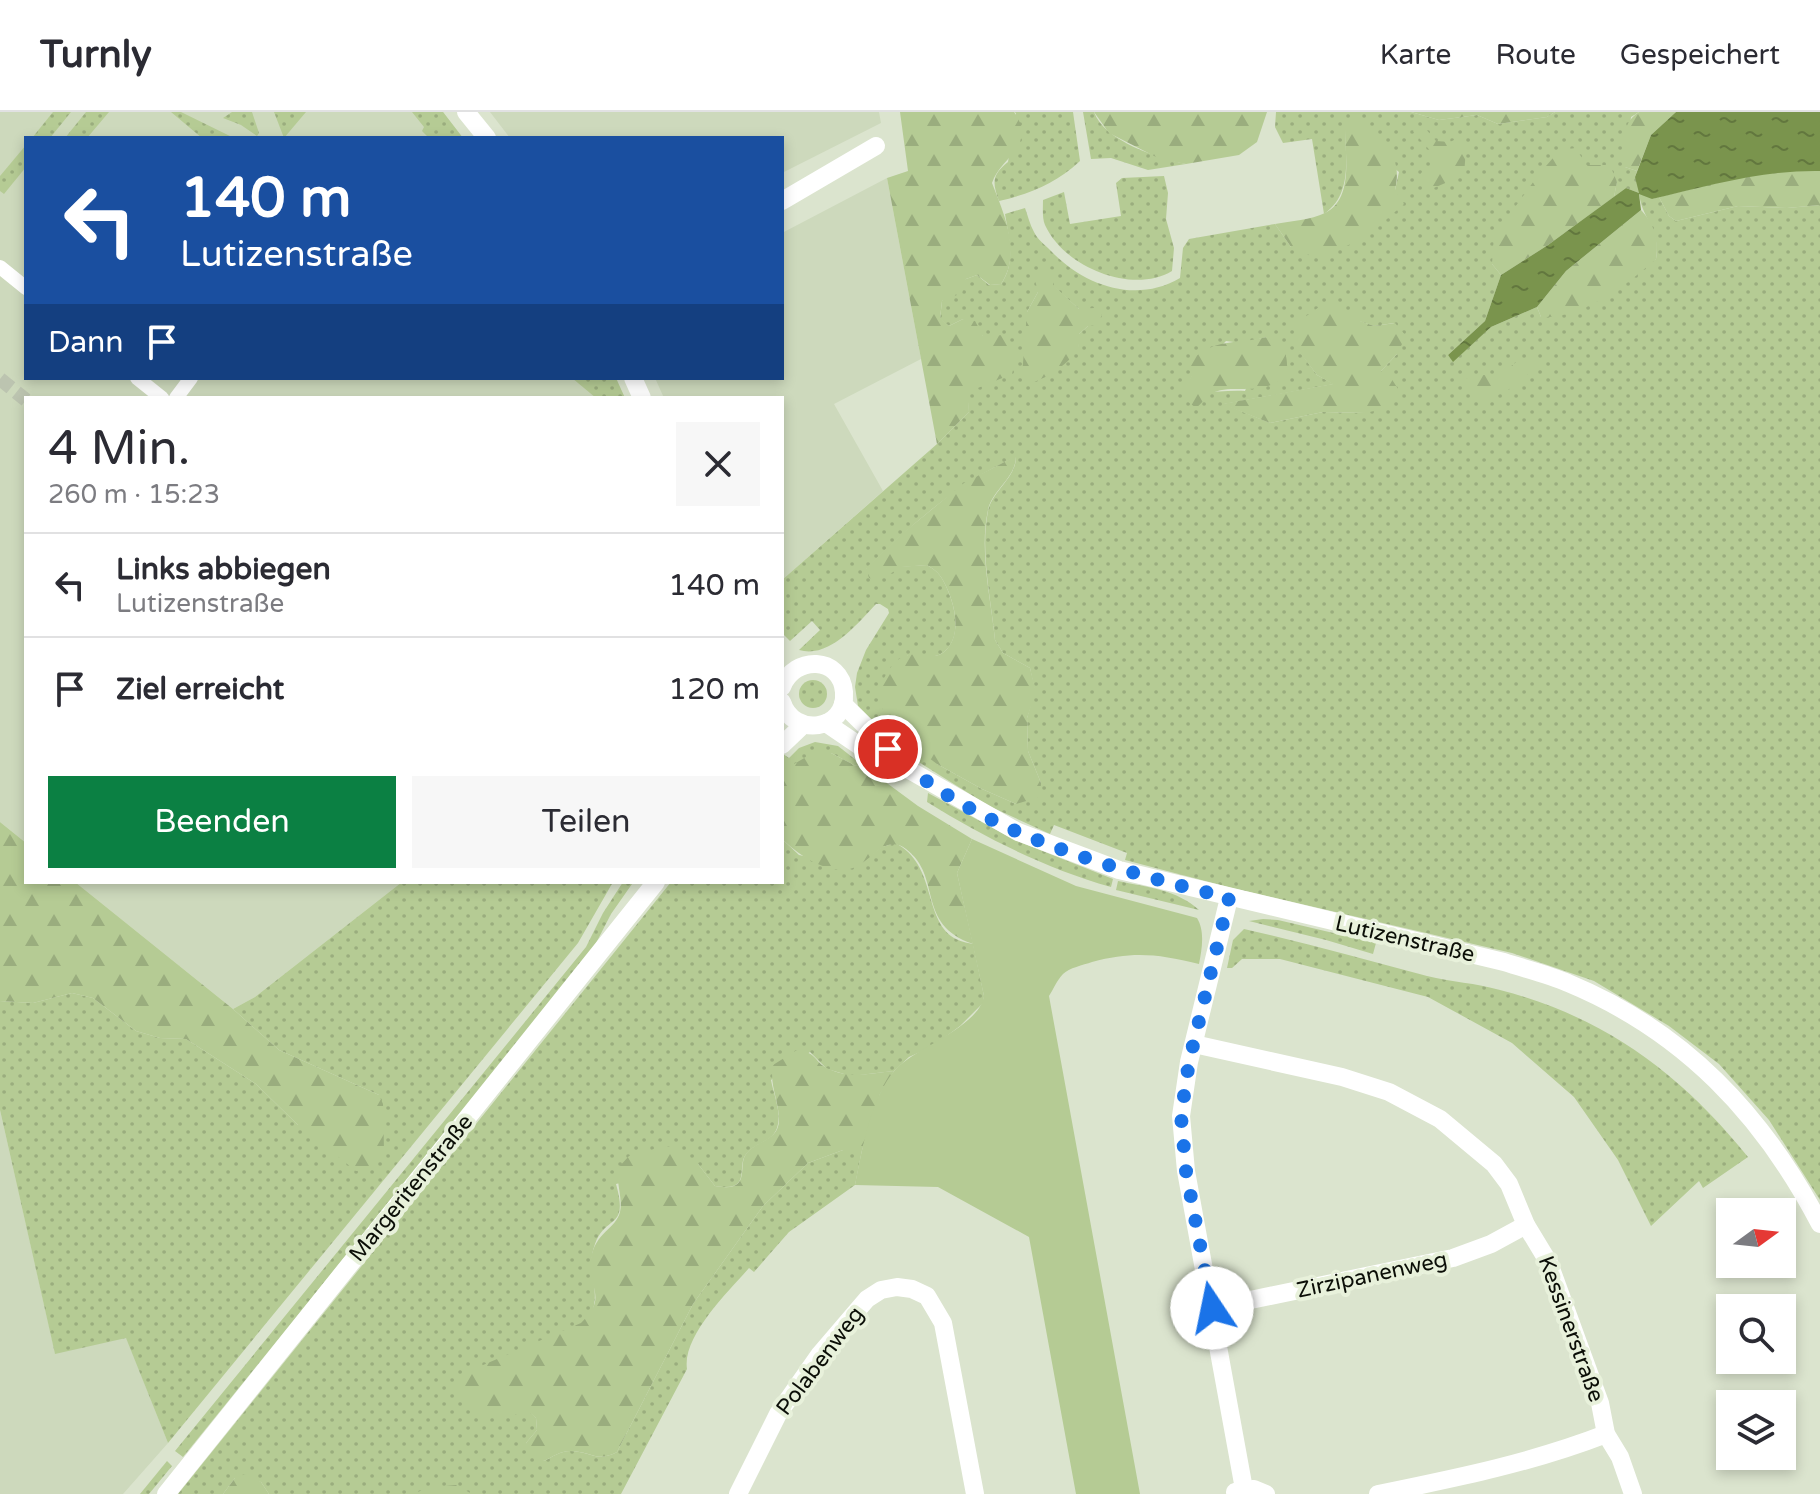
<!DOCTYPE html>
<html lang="de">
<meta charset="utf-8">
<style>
:root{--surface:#fff;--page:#f7f7f7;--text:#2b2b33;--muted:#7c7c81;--line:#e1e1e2;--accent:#0b8043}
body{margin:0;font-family:"Varela Round",sans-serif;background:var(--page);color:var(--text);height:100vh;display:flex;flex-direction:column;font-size:30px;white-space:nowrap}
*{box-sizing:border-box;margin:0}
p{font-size:26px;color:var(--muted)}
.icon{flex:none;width:44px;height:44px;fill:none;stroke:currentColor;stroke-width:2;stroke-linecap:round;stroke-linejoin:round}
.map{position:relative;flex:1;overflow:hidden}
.panel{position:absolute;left:24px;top:284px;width:760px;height:488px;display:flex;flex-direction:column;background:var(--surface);border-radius:0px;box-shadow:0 4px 12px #0003}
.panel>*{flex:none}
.top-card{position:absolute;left:24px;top:24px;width:760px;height:244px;border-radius:0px;box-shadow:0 4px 12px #0003;background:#1a4fa0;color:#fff;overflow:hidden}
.needle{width:52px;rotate:75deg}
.buttons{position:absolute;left:1716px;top:1086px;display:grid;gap:16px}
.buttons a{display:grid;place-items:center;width:80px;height:80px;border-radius:0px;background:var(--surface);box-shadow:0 4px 12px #0003;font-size:40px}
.pin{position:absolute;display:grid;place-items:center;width:68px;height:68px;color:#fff;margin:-34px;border:4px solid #fff;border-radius:50%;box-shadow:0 2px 8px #0007}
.me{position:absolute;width:88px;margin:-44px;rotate:349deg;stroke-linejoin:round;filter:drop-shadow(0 0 6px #0008)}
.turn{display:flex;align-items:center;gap:28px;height:168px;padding:0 24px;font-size:36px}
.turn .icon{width:104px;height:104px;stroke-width:2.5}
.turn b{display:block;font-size:56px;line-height:68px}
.then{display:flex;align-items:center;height:76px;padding:0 24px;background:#0003;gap:16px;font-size:30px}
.round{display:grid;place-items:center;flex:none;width:84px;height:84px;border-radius:0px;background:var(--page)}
.summary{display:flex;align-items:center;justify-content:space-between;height:136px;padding:0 24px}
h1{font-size:48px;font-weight:600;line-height:60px}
.action{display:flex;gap:16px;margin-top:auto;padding:16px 24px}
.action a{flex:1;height:92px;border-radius:0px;background:var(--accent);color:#fff;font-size:32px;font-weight:600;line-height:92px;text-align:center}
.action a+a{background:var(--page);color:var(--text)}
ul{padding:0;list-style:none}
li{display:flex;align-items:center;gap:24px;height:104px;padding:0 24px;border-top:2px solid var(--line)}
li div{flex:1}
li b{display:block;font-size:30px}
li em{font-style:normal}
header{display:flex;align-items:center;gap:48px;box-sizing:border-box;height:112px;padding:0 40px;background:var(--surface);border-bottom:2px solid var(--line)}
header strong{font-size:38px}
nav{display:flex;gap:44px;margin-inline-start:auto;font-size:28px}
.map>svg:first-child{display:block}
.built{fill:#cdd9bc}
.grass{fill:url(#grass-dots);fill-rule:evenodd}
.forest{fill:url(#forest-firs)}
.green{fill:#b5cb94}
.water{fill:url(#water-ripples)}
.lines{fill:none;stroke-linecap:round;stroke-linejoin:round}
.pedestrian-tunnel{stroke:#bcc4b0;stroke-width:14;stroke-dasharray:14 7;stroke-linecap:butt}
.pedestrian{stroke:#fff;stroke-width:14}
.minor{stroke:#fff;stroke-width:18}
.route{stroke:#1a73e8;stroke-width:14;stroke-dasharray:0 25.2}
.labels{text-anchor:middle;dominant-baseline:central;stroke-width:8;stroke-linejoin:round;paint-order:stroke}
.street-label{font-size:22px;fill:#0b0e07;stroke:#e8f1db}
</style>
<header>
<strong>Turnly</strong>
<nav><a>Karte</a><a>Route</a><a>Gespeichert</a></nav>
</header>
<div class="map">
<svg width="1820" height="1382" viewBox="0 0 1820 1382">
<defs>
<pattern id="grass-dots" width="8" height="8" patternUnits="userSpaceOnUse" patternTransform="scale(2)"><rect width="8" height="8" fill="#b5cb94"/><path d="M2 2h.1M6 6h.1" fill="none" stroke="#9aad7e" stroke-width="1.8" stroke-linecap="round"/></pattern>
<pattern id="forest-firs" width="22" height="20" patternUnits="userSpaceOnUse" patternTransform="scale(2)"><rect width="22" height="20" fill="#b5cb94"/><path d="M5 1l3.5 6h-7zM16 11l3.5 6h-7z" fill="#9aad7e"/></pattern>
<pattern id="water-ripples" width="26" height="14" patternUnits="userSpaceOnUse" patternTransform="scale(2)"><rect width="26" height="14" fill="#7a944d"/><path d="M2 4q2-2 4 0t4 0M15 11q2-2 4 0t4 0" fill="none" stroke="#62773e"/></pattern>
</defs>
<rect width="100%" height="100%" fill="#dbe4ce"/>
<g class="built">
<polygon points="0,0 443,0 463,26 26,26 26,266 615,266 625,286 26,286 26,731 0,710"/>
<polygon points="490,0 879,0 881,11 782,61 782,26 510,26"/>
<polygon points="887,66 921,247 834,292 883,379 782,468 782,286 664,286 655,266 782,266 782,121"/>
<polygon points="75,770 402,770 255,885 233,897"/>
<polygon points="0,998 55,1241 126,1225 168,1331 123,1382 0,1382"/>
</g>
<g class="grass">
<polygon points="53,0 71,0 50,26 32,26"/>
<polygon points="86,0 109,0 87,26 65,26"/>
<polygon points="171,0 181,0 234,26 202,26"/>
<polygon points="232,0 252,0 259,21 257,24 241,13 223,6"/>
<polygon points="274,0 306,0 284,26"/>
<polygon points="412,0 443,0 463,26 429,26 422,19 424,15"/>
<path d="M1014,0h59l7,49c-25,23 -48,32 -81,40 -7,-19 -7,-26 9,-39l8,-49z"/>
<path d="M1083,0h11c10,29 64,46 92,52l-38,6 -37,-12 -20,1z"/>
<path d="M1276,0h135l28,8 38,-5 21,9 49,-7 8,-5h84l-8,5 -6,50 12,4 -2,6 17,22 7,-2 10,19 7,5 62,-15 49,2 33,-3v995l-51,-80 -50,-56 -50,-38 -75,-45 -82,-28 -280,-65 -107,-28 2,-7 -73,-28 -4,9 -61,-28 -88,-55 -43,-45 -3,-19 2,-14 9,-23 23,-37 -1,-4 -8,-5h-4c-19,20 -47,55 -77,46l21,-20 -8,-9 -22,20 -8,-8v-53l155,-136 32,-32 -2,-20 16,-56 -20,-17 -14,7 -9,-7 2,-18 24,-22 11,-4 12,10 12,-1c15,-21 8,-46 4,-70l20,-6c3,8 5,17 9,24 3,7 11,13 16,18 34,36 86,54 130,28l3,-30 6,-9 86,-15 16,23 104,-57 4,-18 -54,-43c1,31 7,66 -21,85l-12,-75 -29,4 -8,-16zM1617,69l-3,16 12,-9 13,5c3,27 22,36 17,66l-115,58 -4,-10 -46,20 -38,34 -5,-6 37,-34 16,-46 -9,-11zM1056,159l-4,14 27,24 9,17 -9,8 -1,13 -51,-35 11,-20zM1359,209l15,5 20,-3 3,31 -16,17 -17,42 -41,-1 -53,11 -46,-19 110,-20 -17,-9 -24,-33zM1267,225l-22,54c-23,-1 -38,3 -61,0l8,-15 34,-35 16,2zM1016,345c0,21 -24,34 -28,54 -8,41 3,88 7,129l8,13 27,15 5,23 -8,27 1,33 13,32 -25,21 -34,-15 -45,-25 -30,-109c11,1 27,5 37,-3 21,-17 9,-56 -3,-75 -3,-5 -9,-9 -14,-12l-61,4c45,-44 92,-87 150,-112z"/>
<polygon points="26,33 26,55 4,82 0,79 0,64"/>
<path d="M1164,64l4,17 -2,26 8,29 -2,23c-40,24 -108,-4 -127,-46 -3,-7 -2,-17 -2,-25l21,-8 6,32 51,-8 -5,-33 6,-5z"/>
<polygon points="572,266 616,266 625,286 596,286"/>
<circle cx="813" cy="582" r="14"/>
<polygon points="815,630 838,634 861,652 856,654 831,641 782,659 783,642 789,646 799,636"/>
<path d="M928,681l87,47 98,39 -2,8c-66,-19 -126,-49 -184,-85z"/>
<path d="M782,727l17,16 55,12 28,-20 13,-4c42,21 28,76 59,95 5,3 13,5 19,6l11,52 -1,7 -23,23 -27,20 -24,11 -15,14 -43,5 -24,-7 -17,-17 -39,28c2,12 10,31 7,44 -3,18 -21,17 -31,29 -12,12 7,40 -32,33l-17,-22 -82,20c13,46 -10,30 -21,60 -10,26 6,43 -3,69l-88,105 13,-6 11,-2 8,8 1,12 -11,13 18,18c8,-4 17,-10 26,-10 20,0 26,12 47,1l76,-148 70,-98 45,-43 35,-13h19l-7,35 -66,47 -35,40 -5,-4c-20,23 -67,68 -62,101l-66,125h-352l-8,-12 -26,-4 -12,16h-45l493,-612h111z"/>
<path d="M1118,769c28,6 60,9 81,29l-83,-20z"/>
<polygon points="402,770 613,770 578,831 168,1331 126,1226 55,1242 0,998 0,889 33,891 72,881 93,886 136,919 160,926 186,927 256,972 298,1013 379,983 279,938 233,897 255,885"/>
<polygon points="623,770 632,772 611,802 592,839 183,1345 175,1339 586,835 603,801"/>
<polygon points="1263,807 1278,808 1376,831 1373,842 1326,828 1249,809"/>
<path d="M1244,817c62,14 122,31 183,47 24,6 49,7 73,14 105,27 181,84 248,167l-45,31 -4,-7 -48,45 -33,-66 -44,-63 -62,-54 -84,-46 -148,-38h-38l-10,9h-5l6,-28z"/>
<polygon points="167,1349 172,1354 149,1382 140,1382"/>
</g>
<g class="forest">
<path d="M900,0h114c24,34 -14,45 -22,71 12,31 30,70 9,101l-11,1 -13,-10 -11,4 -4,14 -20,8 -2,17 9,8 14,-7 12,2 8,15 21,-1 14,15 -6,24 -44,18 1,20 -32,32 -50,-266 21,-7z"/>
<polygon points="1094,0 1267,0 1257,30 1239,43 1186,52 1160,47 1109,21"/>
<polygon points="1411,0 1555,0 1547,5 1498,12 1477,3 1439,8"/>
<path d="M1639,0h37l-25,23 -14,36 -12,-4c-1,-21 -6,-42 14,-55z"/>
<path d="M1352,10h11c22,24 40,33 32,68l9,14 -40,35 -49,19 -24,-11 -16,-23c16,-3 36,-4 50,-11 29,-14 20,-58 20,-84z"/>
<polygon points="1425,16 1436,29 1450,30 1462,24 1466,37 1464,63 1429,78 1420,70 1421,61 1431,54 1433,42 1413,19"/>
<polygon points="1576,36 1586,53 1610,53 1617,70 1614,85 1548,133 1501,163 1492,152 1494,124 1539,62 1560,38"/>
<polygon points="1791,58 1820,59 1820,93 1787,96 1738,94 1676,109 1669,104 1659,85 1741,65"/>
<path d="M1641,98c14,15 18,30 15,49 -29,26 -74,60 -115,58l-4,-10 29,-36z"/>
<path d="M1043,157l14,1 -4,15 26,24 15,-1 8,7 -5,10 -9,1 -9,8c0,4 1,9 -1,13 -4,14 -38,37 -52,36l-4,-7 5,-64 11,-20 -4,-16z"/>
<polygon points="1326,190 1334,191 1343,202 1359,201 1360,209 1374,214 1395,211 1406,224 1397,242 1381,259 1391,266 1400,280 1390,296 1364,301 1323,300 1270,311 1222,292 1333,272 1317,263 1292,230 1298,210"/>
<path d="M1267,225c19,9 21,18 20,38 -26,24 -57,7 -76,19 -6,4 -10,10 -15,14l-10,-8 -3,-9 9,-16 -3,-13c27,-25 45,-17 78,-25z"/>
<path d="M1520,247l18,3c-17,22 -35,36 -63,38l-15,-19 15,-6h25z"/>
<path d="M1016,344c0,22 -24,34 -28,54 -9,41 3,89 7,130l8,13 27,15 6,24 -9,26 1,33 13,32 -1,14 -24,7 -34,-15 -45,-25 -49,-37 -11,-35c7,-13 15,-34 31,-37 12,-3 25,6 36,-3 21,-18 9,-56 -3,-75 -3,-5 -9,-9 -14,-12l-25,2 -23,13 -10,-2 -3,-10 37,-35 61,-50z"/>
<path d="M813,641h18l25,13 5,-2 57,42 54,33 -15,34 16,71c-58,-20 -30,-67 -67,-95 -21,-16 -35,13 -53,19 -25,8 -54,-13 -71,-29v-68z"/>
<polygon points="0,710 26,731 26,770 75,770 233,897 279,938 379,983 383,992 384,1038 368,1057 356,1059 298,1013 256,972 186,927 160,926 136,919 93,886 72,881 33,891 0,889"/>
<path d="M797,938c22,3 16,12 32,19 21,10 43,4 65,2l-14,23 -18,56h-19l-35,13 -45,43 -70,98 -76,148c-21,11 -26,-1 -47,-1 -9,0 -18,6 -26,10l-15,-5 -3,-13 11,-13 -1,-12 -8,-7c-9,1 -15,6 -23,7 -17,3 -50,-12 -48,-32 0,-4 3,-8 5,-12l119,-51c28,-26 6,-35 10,-64 4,-27 25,-30 29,-47 3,-13 -4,-29 -2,-44l11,-12 37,-10 13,3 19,15 17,22c38,7 22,-20 31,-32 10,-14 33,-13 33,-34 0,-20 -10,-35 -6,-55z"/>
<polygon points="245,1362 261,1370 269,1382 223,1382 235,1366"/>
<polygon points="456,1373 472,1382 415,1382 425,1376"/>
</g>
<path class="green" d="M972,727l104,47 121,32c8,13 5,31 2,46 -41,-10 -66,-13 -107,-2 -9,3 -23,6 -29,12 -6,6 -10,16 -14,22l91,498h-64l-47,-257 -91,-50 -83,-2c7,-35 16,-89 41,-116 19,-21 83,-42 88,-73l-27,-123z"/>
<path class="water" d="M1676,0h144v59c-58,-1 -112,15 -168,28l-13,-5 2,16 -75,61 -29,36 -46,20 -38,35 -5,-7 37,-34 16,-46 47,-30 78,-57 13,5 -4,-16 16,-42z"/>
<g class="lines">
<polyline class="pedestrian-tunnel" points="0,267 26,288"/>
<g class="pedestrian">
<polyline points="0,155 26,176"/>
<polyline points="137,266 162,286"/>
<polyline points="176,286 191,266"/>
</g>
<g class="minor">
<polyline points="466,0 487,26"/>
<polyline points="782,89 876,34"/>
<polyline points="633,266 642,286"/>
<path d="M782,575c12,-32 59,-31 62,5 3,39 -51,46 -62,10"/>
<polyline points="843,592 903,651"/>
<path d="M826,611l47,32 38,16 107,61 101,38 385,92c21,7 44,12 64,21 116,48 195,132 252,241"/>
<polyline points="782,633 803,613"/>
<polyline points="1229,786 1189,950 1181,1004 1186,1059 1244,1377"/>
<polyline points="1194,932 1342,965 1389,980 1440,1007 1494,1052 1509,1072 1526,1113 1549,1151 1600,1291 1606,1322 1620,1345 1633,1382"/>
<polyline points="1212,1196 1453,1146 1491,1132 1526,1113"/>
<polyline points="1235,1380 1254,1377 1266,1382"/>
<polyline points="166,1382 656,770"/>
<polyline points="738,1382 778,1302 820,1242 867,1187 881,1178 897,1175 912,1177 927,1184 943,1211 975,1382"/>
<path d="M1378,1382c78,-16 153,-31 228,-60"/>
</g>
</g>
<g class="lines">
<path class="route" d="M888,637c88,85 226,120 341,149l-40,164 -8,54 5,55 26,137"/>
</g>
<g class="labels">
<g class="street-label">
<text transform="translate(1405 827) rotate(13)">Lutizenstraße</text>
<text transform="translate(411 1076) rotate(-51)">Margeritenstraße</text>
<text transform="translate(1372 1163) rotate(-12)">Zirzipanenweg</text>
<text transform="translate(1571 1217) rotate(70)">Kessinerstraße</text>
<text transform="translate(820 1249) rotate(-53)">Polabenweg</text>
</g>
</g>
</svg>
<div class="buttons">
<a><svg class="needle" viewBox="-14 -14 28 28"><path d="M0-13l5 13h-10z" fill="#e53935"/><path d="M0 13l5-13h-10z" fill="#7c7c81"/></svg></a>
<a><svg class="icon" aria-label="search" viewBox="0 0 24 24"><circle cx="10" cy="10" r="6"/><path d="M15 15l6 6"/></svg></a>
<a><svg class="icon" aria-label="layers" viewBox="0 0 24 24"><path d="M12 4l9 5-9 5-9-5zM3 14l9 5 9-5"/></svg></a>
</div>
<div class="pin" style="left:888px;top:637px;background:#d93025"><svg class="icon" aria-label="arrive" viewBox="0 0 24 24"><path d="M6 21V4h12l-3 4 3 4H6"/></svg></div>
<svg class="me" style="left:1212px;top:1196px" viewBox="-20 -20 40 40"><circle r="19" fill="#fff"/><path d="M0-13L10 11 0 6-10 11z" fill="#1a73e8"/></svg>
<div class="top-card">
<div class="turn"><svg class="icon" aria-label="left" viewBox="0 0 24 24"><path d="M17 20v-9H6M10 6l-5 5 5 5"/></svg><div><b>140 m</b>Lutizenstraße</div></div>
<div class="then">Dann<svg class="icon" aria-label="arrive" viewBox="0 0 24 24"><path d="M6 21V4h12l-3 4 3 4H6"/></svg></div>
</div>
<section class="panel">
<div class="summary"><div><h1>4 Min.</h1><p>260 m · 15:23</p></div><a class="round"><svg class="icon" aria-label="close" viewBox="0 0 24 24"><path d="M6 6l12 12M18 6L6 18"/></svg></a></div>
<ul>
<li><svg class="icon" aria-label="left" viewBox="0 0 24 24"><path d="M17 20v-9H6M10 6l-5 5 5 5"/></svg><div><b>Links abbiegen</b><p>Lutizenstraße</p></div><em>140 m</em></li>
<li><svg class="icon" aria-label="arrive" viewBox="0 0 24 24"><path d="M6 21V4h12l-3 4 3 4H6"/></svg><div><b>Ziel erreicht</b></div><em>120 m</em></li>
</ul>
<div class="action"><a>Beenden</a><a>Teilen</a></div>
</section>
</div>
